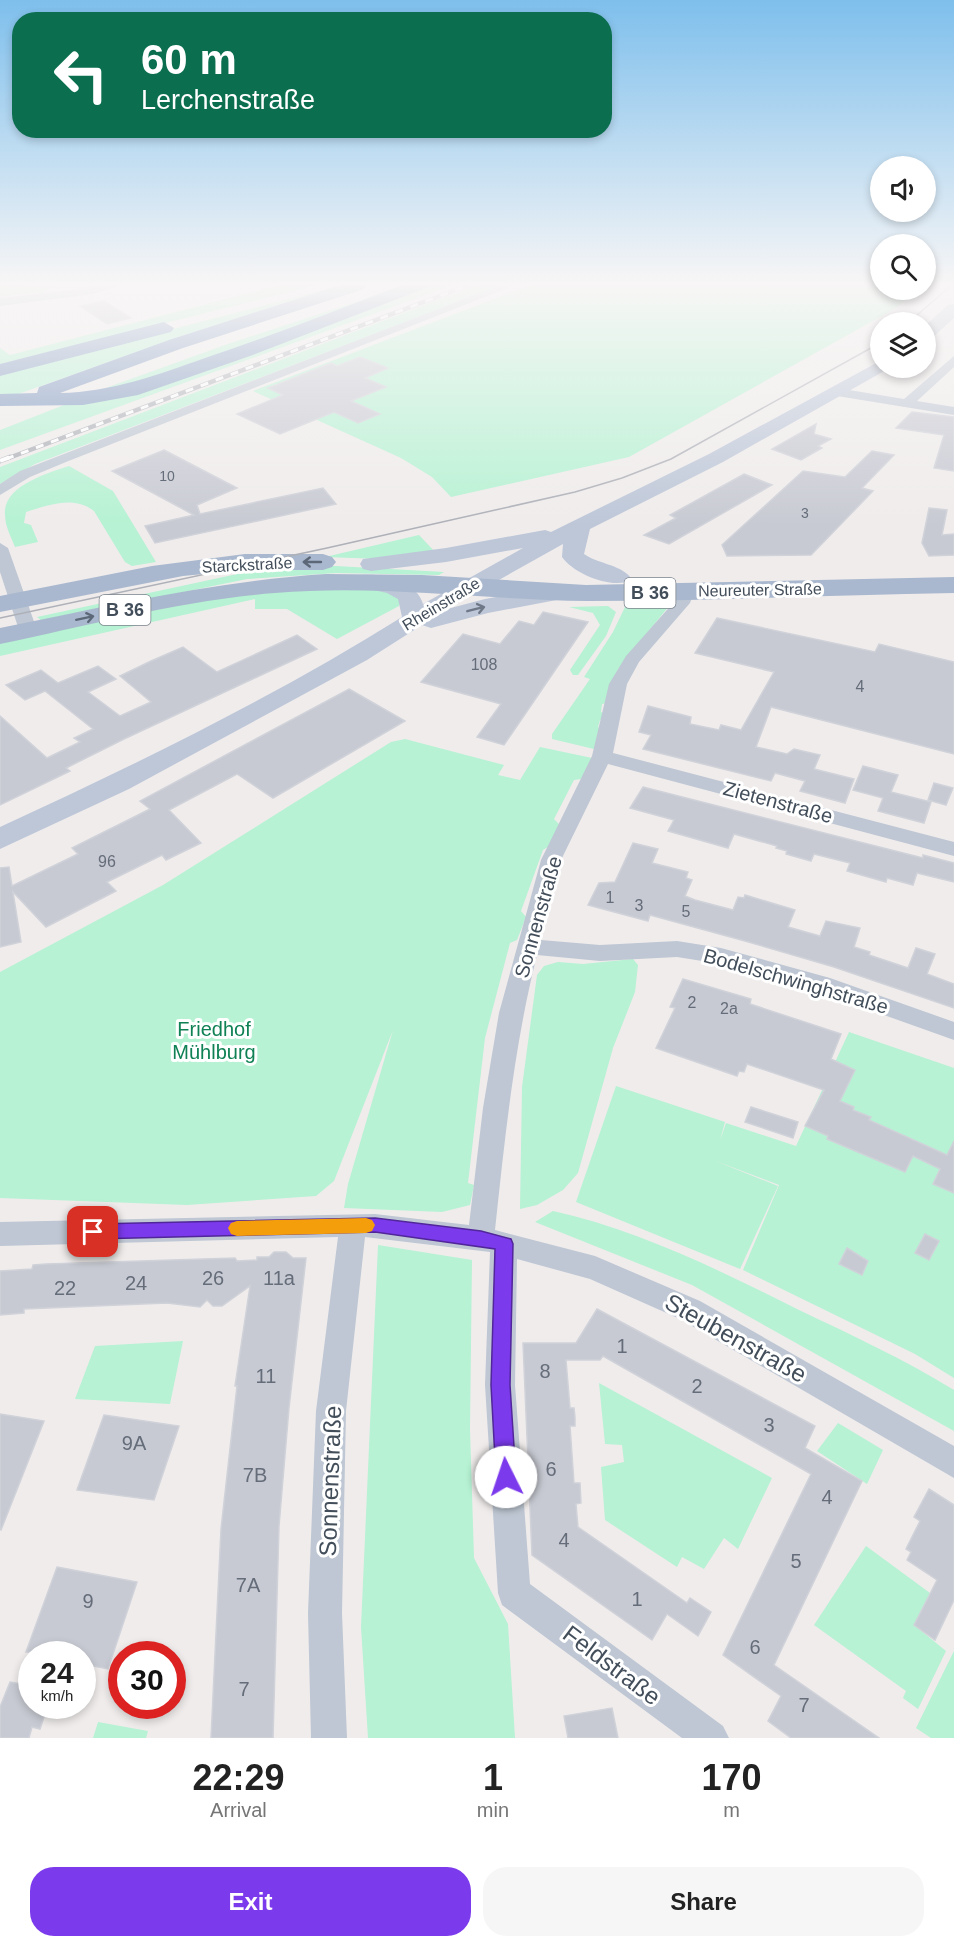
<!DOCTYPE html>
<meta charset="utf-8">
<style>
:root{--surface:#fff;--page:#f6f6f6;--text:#222;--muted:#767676;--accent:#7c3aed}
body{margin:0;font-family:Helvetica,sans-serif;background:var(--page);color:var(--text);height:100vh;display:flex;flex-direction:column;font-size:22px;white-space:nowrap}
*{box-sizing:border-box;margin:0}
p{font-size:20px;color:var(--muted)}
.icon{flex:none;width:33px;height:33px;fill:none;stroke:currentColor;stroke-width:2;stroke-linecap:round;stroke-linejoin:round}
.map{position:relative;height:1738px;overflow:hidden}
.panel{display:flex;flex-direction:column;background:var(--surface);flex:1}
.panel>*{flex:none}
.banner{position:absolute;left:12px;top:12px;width:600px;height:126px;border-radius:24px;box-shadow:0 3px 9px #0003;background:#0b6e4f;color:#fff;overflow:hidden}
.controls{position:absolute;left:870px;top:156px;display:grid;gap:12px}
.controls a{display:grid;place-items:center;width:66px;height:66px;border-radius:50%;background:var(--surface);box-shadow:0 3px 9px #0003;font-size:30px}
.speed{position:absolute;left:18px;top:1641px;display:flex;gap:12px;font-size:30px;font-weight:700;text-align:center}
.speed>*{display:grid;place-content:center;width:78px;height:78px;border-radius:50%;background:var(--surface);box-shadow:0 3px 9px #0003;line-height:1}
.speed small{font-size:15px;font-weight:400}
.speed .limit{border:9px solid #d22;background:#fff;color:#111}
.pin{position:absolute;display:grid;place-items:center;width:51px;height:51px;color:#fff;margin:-26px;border-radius:12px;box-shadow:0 3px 9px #0006}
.me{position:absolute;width:66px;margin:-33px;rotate:356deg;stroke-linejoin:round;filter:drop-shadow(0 0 4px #0008)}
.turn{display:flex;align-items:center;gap:21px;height:126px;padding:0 30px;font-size:27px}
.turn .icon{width:78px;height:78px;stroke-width:2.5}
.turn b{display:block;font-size:42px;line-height:51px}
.eta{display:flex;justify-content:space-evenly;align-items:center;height:102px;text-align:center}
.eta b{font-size:36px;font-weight:700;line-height:42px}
.button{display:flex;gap:12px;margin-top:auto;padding:12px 30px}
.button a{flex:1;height:69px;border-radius:24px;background:var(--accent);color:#fff;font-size:24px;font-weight:700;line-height:69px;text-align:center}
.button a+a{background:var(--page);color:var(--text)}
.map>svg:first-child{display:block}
.green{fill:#b6f2d3}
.building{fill:#c8cad3;stroke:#d0d2d9;stroke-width:1.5}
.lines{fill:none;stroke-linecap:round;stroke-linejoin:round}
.street{fill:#bec7d3;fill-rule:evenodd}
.secondary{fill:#bdc7d8;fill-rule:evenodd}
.primary{fill:#a9b8ce;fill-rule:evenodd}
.highway{fill:#8099c0;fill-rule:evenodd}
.tram{stroke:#aeb1b8;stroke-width:1.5}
.rail-far1-casing{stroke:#aeb1b8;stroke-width:4.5}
.rail-casing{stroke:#aeb1b8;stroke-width:5}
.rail-far1{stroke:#fff;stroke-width:3;stroke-dasharray:8;stroke-linecap:butt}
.rail{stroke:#fff;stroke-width:4;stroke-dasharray:10;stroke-linecap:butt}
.oneway{stroke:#5c6878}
.oneway2{stroke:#6e7887}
.route{fill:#7c3aed;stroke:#51269a;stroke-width:1.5}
.slow{fill:#f59e0b}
.labels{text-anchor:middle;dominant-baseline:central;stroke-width:6;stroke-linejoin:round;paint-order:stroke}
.far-number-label{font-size:14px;fill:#646d79}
.far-street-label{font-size:16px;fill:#434e5b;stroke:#fff}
.number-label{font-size:16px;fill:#646d79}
.shield{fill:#fff;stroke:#7b838c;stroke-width:1.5}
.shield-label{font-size:18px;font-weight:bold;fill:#434e5b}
.street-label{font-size:20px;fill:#434e5b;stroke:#fff}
.park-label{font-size:20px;fill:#0f8154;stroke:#fff}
.near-number-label{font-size:20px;fill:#646d79}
.near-street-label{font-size:24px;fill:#434e5b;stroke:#fff}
</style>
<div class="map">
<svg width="954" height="1738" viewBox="0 0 954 1738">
<rect width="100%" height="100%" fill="#f0ecec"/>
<g class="green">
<polygon points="292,282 330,282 0,364 0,348 10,355"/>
<polygon points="438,282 461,282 0,450 0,430 64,405 92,403 147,391"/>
<polygon points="485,282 509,282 35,464 0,484 0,467"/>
<polygon points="539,282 880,282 880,290 915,290 896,308 629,457 451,497 432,477 401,458 253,391"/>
<polygon points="22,285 51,287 40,295 39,292 0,297 0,286"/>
<polygon points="335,287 337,287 184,335 7,398 0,398 0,374"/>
<polygon points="398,288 182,370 89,394 225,345"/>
<path d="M69,466l44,25 43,71 -24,4 -7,-4 -31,-51c-20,-16 -46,-6 -68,1l-2,11 7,2 7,17 -23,5c-4,-10 -10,-21 -10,-32 -3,-29 43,-42 64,-49z"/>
<polygon points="419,535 435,552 381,559 325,557"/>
<polygon points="336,566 444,572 439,575 336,573 247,579 42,621 37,617 270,567"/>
<polygon points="372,586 399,596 399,606 337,639 287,609 255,609 255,599 0,656 0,642 136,612 259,591"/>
<polygon points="608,606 616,612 606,636 578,675 573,675 570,670 600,625 593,613 569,607"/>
<polygon points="669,606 618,669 607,703 602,704 601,712 605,714 606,719 600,720 598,727 603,730 594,749 552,739 552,734 590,679 584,677 613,632 625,607"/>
<polygon points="405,739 504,765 498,775 520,780 540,747 592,758 581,779 574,780 554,819 559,824 551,845 543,850 521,911 526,917 517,940 510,943 485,1038 468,1183 474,1185 470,1205 442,1212 344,1208 348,1184 393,1030 334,1181 316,1196 187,1205 0,1198 0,972 163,885 391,742"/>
<polygon points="633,959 638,965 635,992 613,1048 578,1173 563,1190 537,1205 520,1209 522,1087 537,975 544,966 558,962 583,964"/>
<polygon points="849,1032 954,1068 954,1378 915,1354 743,1270 779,1185 713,1160 778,1186 740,1269 576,1202 616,1086 725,1122 720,1141 726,1123 796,1146"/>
<path d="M553,1211c86,19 168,60 246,99 53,25 106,50 155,80v41l-262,-146 -157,-63z"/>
<polygon points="378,1245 472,1260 470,1430 474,1558 508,1624 515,1738 368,1738 361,1627"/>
<polygon points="183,1341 170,1404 75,1399 95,1346"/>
<polygon points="599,1383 772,1478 738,1549 724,1538 704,1569 682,1557 677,1567 605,1520 601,1467 624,1462 622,1445 605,1444"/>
<polygon points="838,1423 883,1450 867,1484 817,1451"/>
<polygon points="866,1546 930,1593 914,1625 946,1651 918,1709 903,1698 906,1691 814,1625"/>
<polygon points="954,1651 954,1738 931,1738 916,1728"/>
<polygon points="98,1722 148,1731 146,1738 93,1738"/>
</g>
<g class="building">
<polygon points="104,301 131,318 107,324 80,306"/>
<polygon points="360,357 388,368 365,378 386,387 351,401 380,414 358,423 334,412 280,434 237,414 283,395 268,388 331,363 337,366"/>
<polygon points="912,412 954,417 954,471 934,468 944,435 896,428"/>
<polygon points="816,424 814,434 831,439 818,446 822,448 801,460 772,449"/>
<polygon points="164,450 237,488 197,505 200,514 323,488 336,504 155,543 145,526 194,515 112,471"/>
<polygon points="872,451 894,455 862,488 873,491 811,555 727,556 722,545 803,471 845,477"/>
<polygon points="744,474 772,485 669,544 644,535 676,518 670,515"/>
<polygon points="929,508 947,510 942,535 954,534 954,555 929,556 922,543"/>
<polygon points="543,612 588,622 504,745 477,737 501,704 421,682 463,634 500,644 519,621 534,625"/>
<polygon points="717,618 875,652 879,644 954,662 954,754 771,707 756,747 787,754 794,749 820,755 814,769 854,779 845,803 800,791 805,781 775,773 771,781 643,749 651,735 639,732 648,706 691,717 690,724 719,730 721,725 741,730 774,672 695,653"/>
<polygon points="297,635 317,649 124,739 66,768 70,771 0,805 0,716 47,758 80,742 74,738 93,729 45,691 25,700 6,685 41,670 58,683 98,666 116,679 88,692 120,716 151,702 120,676 151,661 183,647 217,672"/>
<polygon points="349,689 405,721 273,798 237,774 169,810 201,843 166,860 162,855 107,882 116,891 46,927 13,892 21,942 0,947 0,868 9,867 12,886 78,854 72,848 150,809 140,801"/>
<polygon points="863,766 898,775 891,792 931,802 924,823 878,811 883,798 853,790"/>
<polygon points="934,783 953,788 946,805 928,800"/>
<polygon points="643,787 923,858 923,855 954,863 954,882 917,873 913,885 887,878 886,882 847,871 850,863 814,854 811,861 786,854 787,851 776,848 777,846 734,834 728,848 668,831 674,820 630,808"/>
<polygon points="633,843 658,849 652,863 688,872 686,878 692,880 685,896 695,900 733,910 738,897 744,898 745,895 795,910 788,927 820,936 826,921 860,928 854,947 870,952 869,955 908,968 916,948 935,954 927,974 954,984 954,1008 834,967 745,941 650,915 648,921 588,905 599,883 615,882"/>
<polygon points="683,979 751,999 750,1004 841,1034 831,1059 855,1070 840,1101 854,1107 853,1110 871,1117 869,1120 947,1155 954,1141 954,1193 933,1184 940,1169 913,1156 905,1172 827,1139 828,1136 805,1126 824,1090 747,1064 744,1072 739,1071 737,1076 656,1048 675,1008 670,1007"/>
<polygon points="751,1107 798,1122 793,1138 745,1122"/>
<polygon points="925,1234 939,1241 929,1260 915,1253"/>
<polygon points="847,1248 868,1261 862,1275 839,1264"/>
<polygon points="274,1252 286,1252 293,1258 306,1258 289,1408 279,1526 273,1738 211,1738 221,1529 237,1386 235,1386 250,1286 222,1306 213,1306 207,1300 200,1307 167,1303 24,1309 24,1313 0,1315 0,1271 32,1269 33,1265 46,1264 235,1258 237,1261 257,1260 257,1257 269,1257"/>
<polygon points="597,1309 815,1426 805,1448 862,1481 774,1665 879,1738 791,1738 768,1721 781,1696 723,1655 811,1474 603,1356 600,1360 566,1360 570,1408 574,1408 575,1417 575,1426 570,1426 574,1483 580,1483 581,1503 576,1504 578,1527 687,1603 690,1598 711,1612 698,1636 667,1614 652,1640 532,1555 523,1343 576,1343"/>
<polygon points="0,1414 44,1421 1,1530 0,1529"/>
<polygon points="104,1415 179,1426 154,1500 77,1490"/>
<polygon points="929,1489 954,1505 954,1600 935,1640 914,1625 937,1580 907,1560 911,1552 906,1549 920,1521 914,1517"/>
<polygon points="57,1567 137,1582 108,1669 82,1664 82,1654 26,1652"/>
<polygon points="10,1682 32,1686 32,1706 39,1706 37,1713 45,1714 40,1729 32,1727 29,1738 0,1738 0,1707"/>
<polygon points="612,1708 618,1738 568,1738 564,1716"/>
</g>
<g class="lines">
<g class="street">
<polygon points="115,282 132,282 93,294 0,306 0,298 92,288"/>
<polygon points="508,282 523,282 66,462 30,477 0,495 0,484 20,471"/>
<polygon points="954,356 954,367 917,401 954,407 954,415 837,396 830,392 837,388 904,399"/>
<polygon points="0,543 8,548 37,630 34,634 22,634 19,630 0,572"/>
<path d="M686,587l8,5 -4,11 -51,59 -12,22 -14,69 341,89v14l-346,-92 -47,96 -20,80 59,5 77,-4 44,7 109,30 124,44v18l-140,-50 -93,-26 -44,-7 -77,4 -63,-6c-23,91 -32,182 -42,275l100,26 105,45 254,145v32l-274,-159 -90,-40 -73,-20 -2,126 15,199 193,142 6,12h-47l-180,-133 -4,-12 -13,-208 5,-133 -125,-15 -19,174 -4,202 5,125h-36l-3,-125 8,-202 22,-174 -338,9v-24l375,-8 94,11 14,-117 16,-95 42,-153 51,-104 17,-72 17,-28 48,-54 6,-13z"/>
</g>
<g class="secondary">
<polygon points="954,304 954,318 932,338 926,339 926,325 948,305"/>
<path d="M880,361v7h8l-2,2 -163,92 -133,67 -6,25c12,9 37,11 46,23l-4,5c-19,5 -53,-9 -64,-25l1,-13 -116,65 38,-10 74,-13 8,2 4,5 -4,5 -79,15 -57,15 -9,-3 -55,35 -238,129 -129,60v-22c137,-63 274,-130 402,-210l-4,-18 -11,-6 -31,-7 -4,-5 4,-5c21,-5 61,4 67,28l100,-56 -77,14 -75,9 -8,-2 -3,-5 3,-5 83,-11 99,-18 6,2 158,-78z"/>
</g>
<g class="primary">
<polygon points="245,554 323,554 332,557 336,562 332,567 323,570 245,570 183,576 0,612 0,596 152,566"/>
<path d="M326,574l96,1 164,10 368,-8v16c-122,2 -244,8 -366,8 -105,-1 -208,-17 -313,-8 -93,7 -184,32 -275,51v-16c108,-22 215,-47 326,-54z"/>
</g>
<g class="highway">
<path d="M350,282h15l2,3 -3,4 -181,59 -123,45c52,-1 97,-18 145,-35 69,-23 137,-50 205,-76h24l-3,4 -181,70 -112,39 -55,10 -83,1v-12l37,-1 2,-6 130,-47z"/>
<polygon points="164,322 174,328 171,332 0,376 0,364"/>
</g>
<g class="tram">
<polyline points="0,285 86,288 114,282"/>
<polyline points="909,322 954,283"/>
<polyline points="0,618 327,548 575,492 622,478 671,459 880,343"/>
</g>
<g class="rail-far1-casing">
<polyline id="rail-far1" points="6,459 477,282"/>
</g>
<g class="rail-casing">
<polyline id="rail" points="0,461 10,457"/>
</g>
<use href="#rail-far1" class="rail-far1"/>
<use href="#rail" class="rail"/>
</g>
<defs><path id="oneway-shaft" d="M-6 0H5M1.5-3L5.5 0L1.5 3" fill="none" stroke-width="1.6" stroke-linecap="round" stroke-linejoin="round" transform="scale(1.5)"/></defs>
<g class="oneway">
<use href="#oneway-shaft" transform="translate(312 562) rotate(-180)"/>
<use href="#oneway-shaft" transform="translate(85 618) rotate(-12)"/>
</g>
<use class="oneway2" href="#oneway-shaft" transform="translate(476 609) rotate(-14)"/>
<linearGradient id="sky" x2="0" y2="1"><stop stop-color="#7ebfec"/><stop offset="0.54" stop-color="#f8f6f6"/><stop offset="1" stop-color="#f8f6f6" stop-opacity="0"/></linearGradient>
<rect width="954" height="525" fill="url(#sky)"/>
<polygon class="route" points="375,1218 481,1231 511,1239 513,1244 510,1385 516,1477 513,1484 506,1487 499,1484 496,1477 491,1385 495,1249 375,1232 93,1239 87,1237 85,1232 87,1226 93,1224"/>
<polygon class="slow" points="366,1218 372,1220 375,1225 372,1231 366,1233 237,1236 231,1234 228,1228 231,1223 237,1221"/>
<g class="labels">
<g class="far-number-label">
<text x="167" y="476">10</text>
<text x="805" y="513">3</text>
</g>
<g class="far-street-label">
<text transform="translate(247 565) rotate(-3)">Starckstraße</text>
<text transform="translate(760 590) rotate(-1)">Neureuter Straße</text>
<text transform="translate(441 604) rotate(-31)">Rheinstraße</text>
</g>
<g class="number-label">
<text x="484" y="664">108</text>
<text x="860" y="686">4</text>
<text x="107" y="861">96</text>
<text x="610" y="897">1</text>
<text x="639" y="905">3</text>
<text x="686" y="911">5</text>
<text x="692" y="1002">2</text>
<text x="729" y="1008">2a</text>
</g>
<g class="shield">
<rect x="624.5" y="578" width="51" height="30" rx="4.5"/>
<rect x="99.5" y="595" width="51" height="30" rx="4.5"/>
</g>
<g class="shield-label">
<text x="650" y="593">B 36</text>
<text x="125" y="610">B 36</text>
</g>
<g class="street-label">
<text transform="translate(778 802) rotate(15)">Zietenstraße</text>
<text transform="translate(538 917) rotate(-74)">Sonnenstraße</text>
<text transform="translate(796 981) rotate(16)">Bodelschwinghstraße</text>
</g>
<g class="park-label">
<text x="214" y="1029">Friedhof<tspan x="214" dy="23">Mühlburg</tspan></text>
</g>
<g class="near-number-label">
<text x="213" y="1278">26</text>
<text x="279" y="1278">11a</text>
<text x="136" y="1283">24</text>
<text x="65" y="1288">22</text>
<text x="622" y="1346">1</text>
<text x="545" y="1371">8</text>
<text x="266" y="1376">11</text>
<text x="697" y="1386">2</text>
<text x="769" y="1425">3</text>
<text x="134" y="1443">9A</text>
<text x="551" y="1469">6</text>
<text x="255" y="1475">7B</text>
<text x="827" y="1497">4</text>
<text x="564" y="1540">4</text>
<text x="796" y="1561">5</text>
<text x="248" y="1585">7A</text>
<text x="637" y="1599">1</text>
<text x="88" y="1601">9</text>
<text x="755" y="1647">6</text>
<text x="244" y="1689">7</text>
<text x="804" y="1705">7</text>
</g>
<g class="near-street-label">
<text transform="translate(736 1338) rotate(29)">Steubenstraße</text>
<text transform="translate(330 1481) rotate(-88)">Sonnenstraße</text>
<text transform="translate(612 1665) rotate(37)">Feldstraße</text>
</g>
</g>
</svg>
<div class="controls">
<a><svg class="icon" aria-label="sound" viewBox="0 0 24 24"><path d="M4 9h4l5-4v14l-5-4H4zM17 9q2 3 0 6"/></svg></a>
<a><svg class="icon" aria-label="search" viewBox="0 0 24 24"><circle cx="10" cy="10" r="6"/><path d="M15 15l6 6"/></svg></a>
<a><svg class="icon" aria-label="layers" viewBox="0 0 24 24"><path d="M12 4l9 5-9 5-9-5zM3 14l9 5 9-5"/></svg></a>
</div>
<div class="speed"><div>24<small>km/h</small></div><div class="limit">30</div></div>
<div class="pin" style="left:93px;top:1232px;background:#d93025"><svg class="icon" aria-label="arrive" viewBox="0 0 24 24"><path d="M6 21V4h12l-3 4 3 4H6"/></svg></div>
<svg class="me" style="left:506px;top:1477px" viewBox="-20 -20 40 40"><circle r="19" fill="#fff"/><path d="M0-13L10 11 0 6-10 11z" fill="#7c3aed"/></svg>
<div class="banner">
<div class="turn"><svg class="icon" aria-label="left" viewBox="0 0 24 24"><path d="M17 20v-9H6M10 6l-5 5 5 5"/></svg><div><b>60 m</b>Lerchenstraße</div></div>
</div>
</div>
<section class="panel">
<div class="eta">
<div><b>22:29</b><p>Arrival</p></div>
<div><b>1</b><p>min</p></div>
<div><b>170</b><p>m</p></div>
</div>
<div class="button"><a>Exit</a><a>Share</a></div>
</section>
